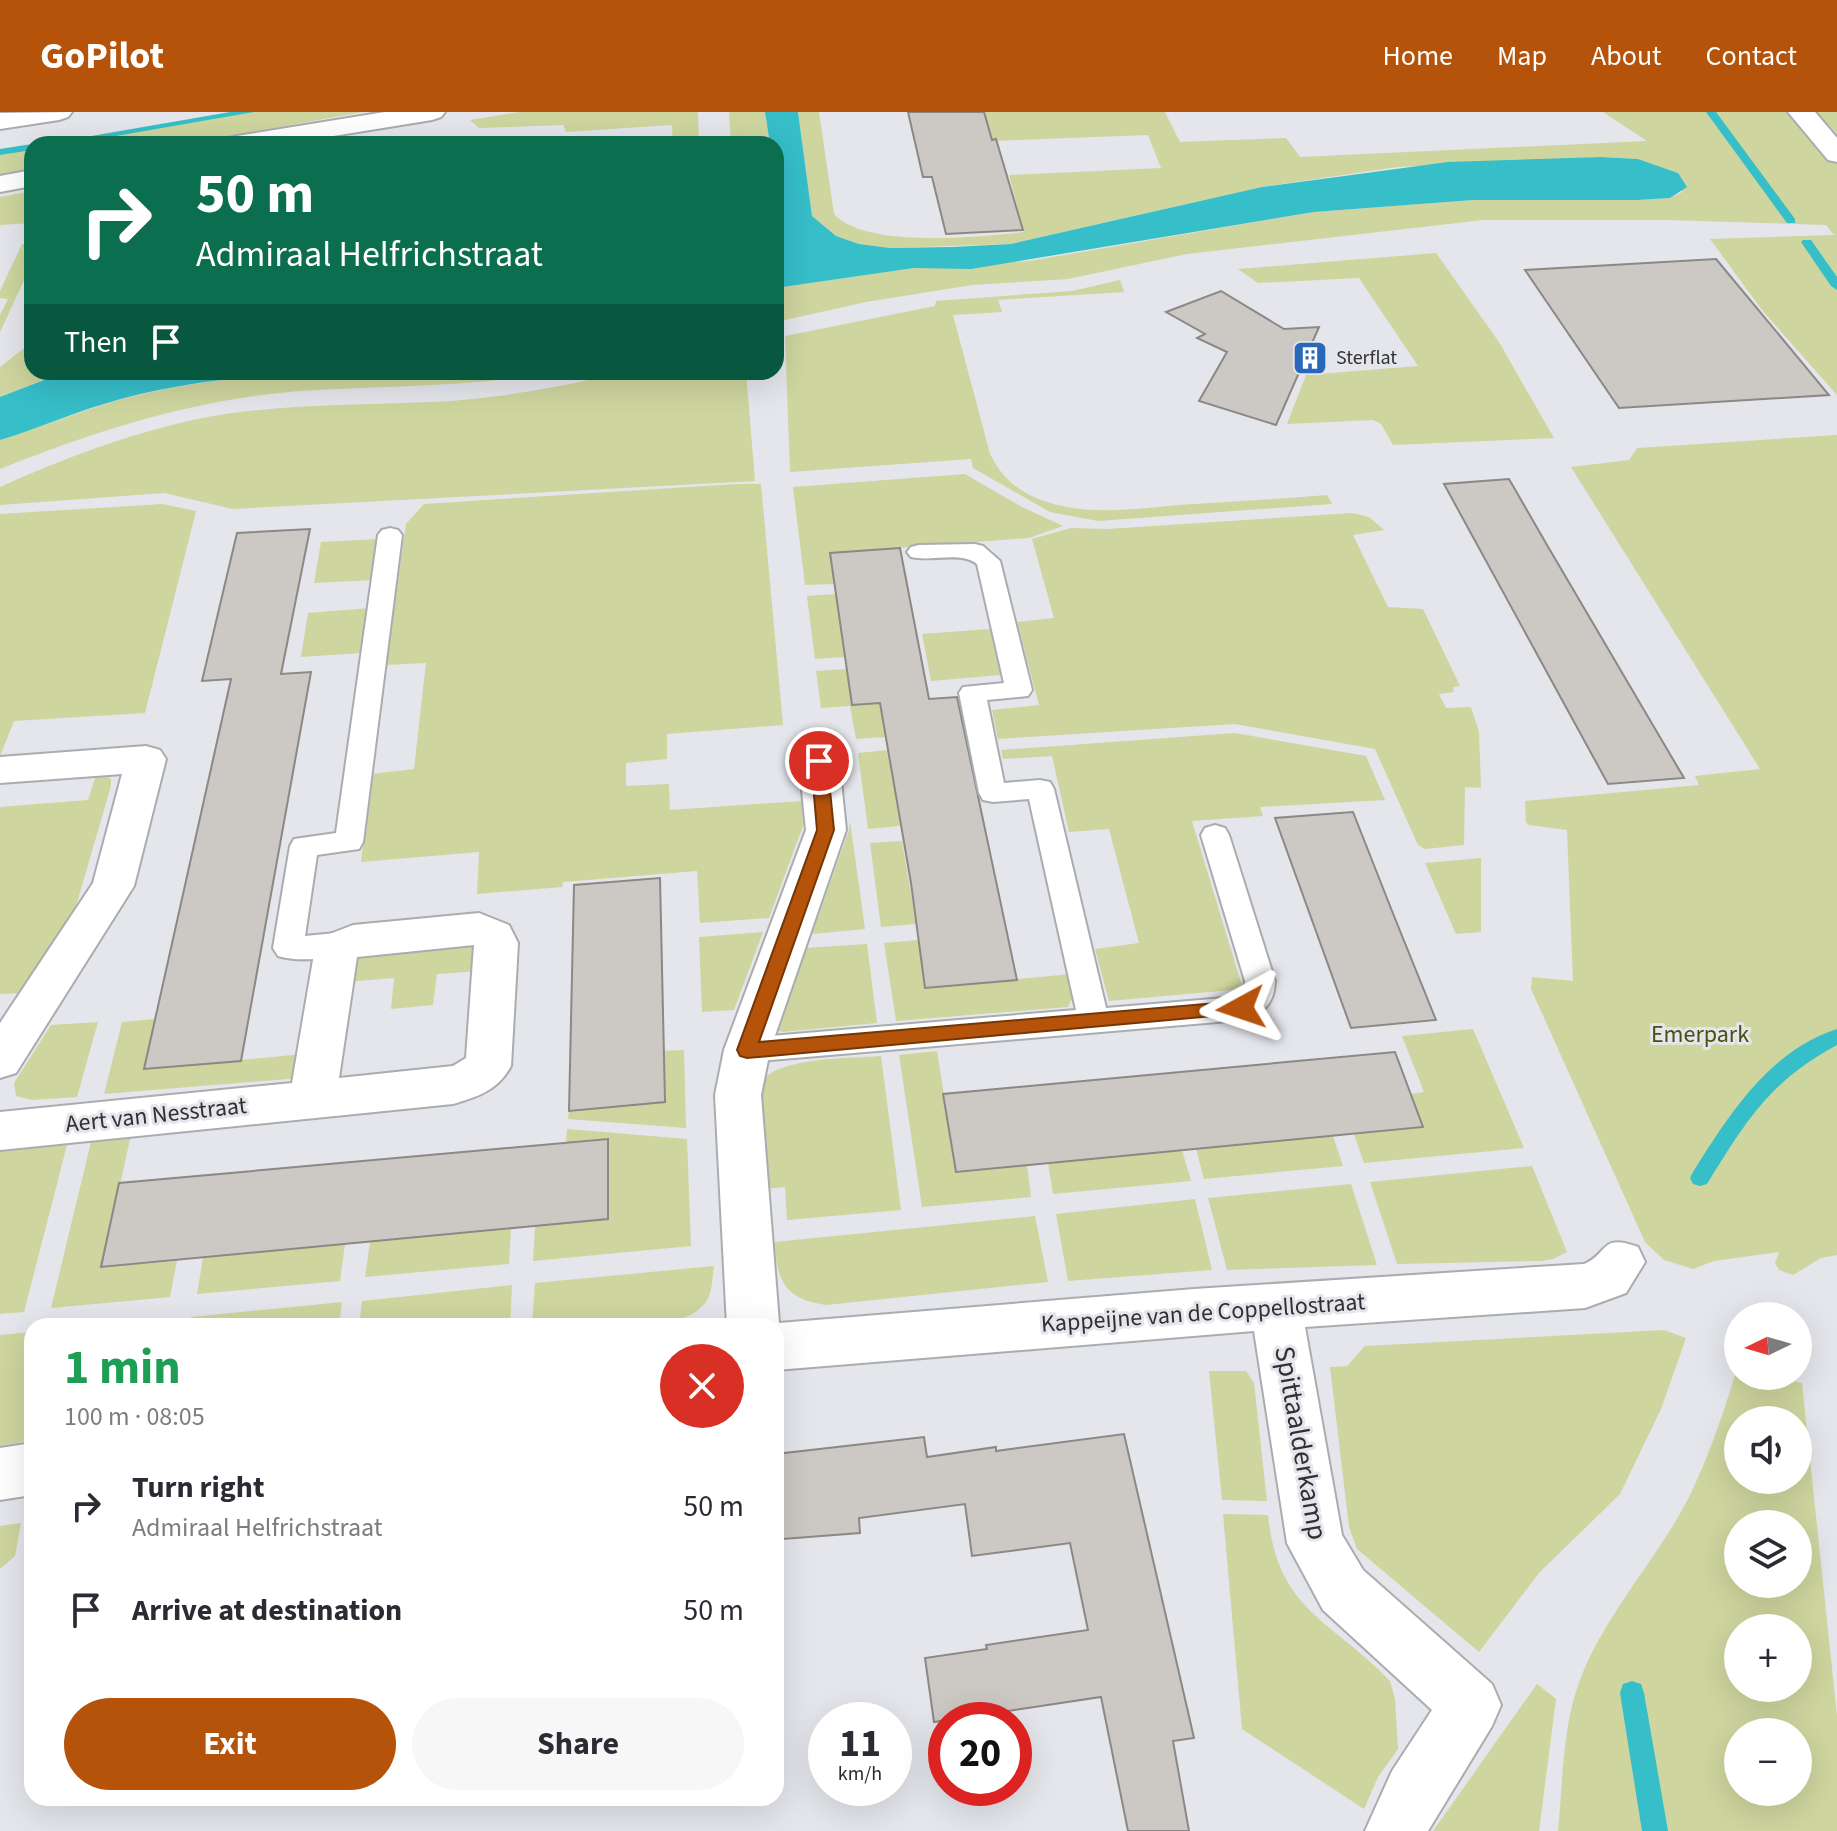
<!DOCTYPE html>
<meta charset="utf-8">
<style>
:root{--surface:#fff;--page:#f7f7f7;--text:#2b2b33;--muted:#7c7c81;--accent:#b45309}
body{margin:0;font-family:"Source Sans 3",sans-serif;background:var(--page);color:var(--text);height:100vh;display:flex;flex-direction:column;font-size:30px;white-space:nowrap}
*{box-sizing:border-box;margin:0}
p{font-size:26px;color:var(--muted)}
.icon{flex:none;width:44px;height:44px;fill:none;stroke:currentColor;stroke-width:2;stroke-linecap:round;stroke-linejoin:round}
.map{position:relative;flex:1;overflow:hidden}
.side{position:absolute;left:24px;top:1206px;width:760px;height:488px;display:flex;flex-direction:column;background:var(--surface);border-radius:24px;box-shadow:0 8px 32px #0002}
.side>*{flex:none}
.top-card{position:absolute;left:24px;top:24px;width:760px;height:244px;border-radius:24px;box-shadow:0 8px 32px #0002;background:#0b6e4f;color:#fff;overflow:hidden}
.needle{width:52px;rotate:265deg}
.buttons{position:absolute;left:1724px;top:1190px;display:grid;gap:16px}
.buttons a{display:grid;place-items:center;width:88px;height:88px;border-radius:50%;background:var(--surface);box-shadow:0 8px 32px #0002;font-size:40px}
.speed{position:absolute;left:808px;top:1590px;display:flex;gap:16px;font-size:40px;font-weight:700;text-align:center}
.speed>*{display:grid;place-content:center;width:104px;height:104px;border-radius:50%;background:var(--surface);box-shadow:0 8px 32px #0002;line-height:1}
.speed small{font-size:20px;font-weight:400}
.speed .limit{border:12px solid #d22;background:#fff;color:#111}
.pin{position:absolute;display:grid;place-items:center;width:68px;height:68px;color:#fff;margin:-34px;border:4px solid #fff;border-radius:50%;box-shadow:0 2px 8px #0007}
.me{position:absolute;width:88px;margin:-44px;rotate:265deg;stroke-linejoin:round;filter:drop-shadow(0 0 6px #0008)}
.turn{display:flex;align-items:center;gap:28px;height:168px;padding:0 40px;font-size:36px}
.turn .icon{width:104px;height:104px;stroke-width:2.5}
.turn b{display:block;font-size:56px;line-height:68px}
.then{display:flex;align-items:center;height:76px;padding:0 40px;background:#0003;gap:16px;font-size:30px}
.round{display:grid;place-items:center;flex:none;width:84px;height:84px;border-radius:42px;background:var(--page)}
.summary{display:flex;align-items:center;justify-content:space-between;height:136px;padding:0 40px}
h1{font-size:48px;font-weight:700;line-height:60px;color:#1e9e55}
.button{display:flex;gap:16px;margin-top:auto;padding:16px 40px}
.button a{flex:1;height:92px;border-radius:48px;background:var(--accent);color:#fff;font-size:32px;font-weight:700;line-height:92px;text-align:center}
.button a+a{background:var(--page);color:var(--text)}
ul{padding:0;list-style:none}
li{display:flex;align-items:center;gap:24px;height:104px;padding:0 40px}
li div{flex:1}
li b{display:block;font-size:30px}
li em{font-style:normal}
header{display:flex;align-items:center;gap:48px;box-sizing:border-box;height:112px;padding:0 40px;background:var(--accent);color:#fff}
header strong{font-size:38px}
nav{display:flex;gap:44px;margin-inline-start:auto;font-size:28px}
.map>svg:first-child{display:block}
.green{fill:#ced59e;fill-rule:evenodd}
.water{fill:#36bec9}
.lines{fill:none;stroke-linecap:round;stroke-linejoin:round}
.stream{fill:#36bec9;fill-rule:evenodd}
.building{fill:#ccc8c4;stroke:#8b8885;stroke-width:2}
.lane-casing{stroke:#aaacb0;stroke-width:4}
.street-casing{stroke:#aaacb0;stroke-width:4}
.primary-casing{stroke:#aaacb0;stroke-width:4}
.lane{fill:#fff;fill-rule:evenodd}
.street{fill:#fff;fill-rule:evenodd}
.primary{fill:#fff;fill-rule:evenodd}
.route{fill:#b45309;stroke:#753606;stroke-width:2}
.labels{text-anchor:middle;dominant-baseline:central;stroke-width:6;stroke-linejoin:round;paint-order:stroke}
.far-poi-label{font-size:20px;fill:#313133;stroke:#e4e6eb;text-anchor:start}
.park-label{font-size:24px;fill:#4a4f0b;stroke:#e4e6eb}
.street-label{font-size:24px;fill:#313133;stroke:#e4e6eb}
.near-street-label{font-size:28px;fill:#313133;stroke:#e4e6eb}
</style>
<header>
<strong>GoPilot</strong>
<nav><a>Home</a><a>Map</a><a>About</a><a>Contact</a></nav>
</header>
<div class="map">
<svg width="1837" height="1719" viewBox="0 0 1837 1719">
<rect width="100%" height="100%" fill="#e4e6eb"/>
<g class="green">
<polygon points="251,0 363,0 184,32 58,32"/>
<polygon points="519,0 698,0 699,32 673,32 672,13 566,20 563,13 479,16 470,8"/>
<polygon points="729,0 765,0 770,32 731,32"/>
<path d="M798,0h21l15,102c32,35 144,23 190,18l-15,-57 152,-7 -13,-33 -156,6 -8,-29h181l15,30 106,-4 14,19 347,-16 -44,-29h234v283l-75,-85 -52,-71 124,-4 -8,-10 -159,-5h-184l-296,34 -119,25 -96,6 -106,17 -90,20v-34l138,-20 115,-7 285,-49 159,-12h165l32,-2 12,-6 -4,-19 -40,-14 -38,-2 -202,10 -136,20 -251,57 -121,4 -31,-4 -23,-8 -24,-20z"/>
<polygon points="32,37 32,59 0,65 0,42"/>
<polygon points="32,79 32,111 0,113 0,85"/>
<polygon points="22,132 32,132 32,151 0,220 0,203 8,187 0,186 0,179"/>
<polygon points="1436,141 1499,230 1554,326 1393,333 1381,312 1373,308 1287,312 1306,263 1418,254 1359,166 1258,171 1238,157"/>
<path d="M1120,168l4,12 -126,8 4,12 -49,3 37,139c12,24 28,38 54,47 42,15 91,8 135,4 49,-3 98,-6 148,-10l5,9 -234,17 -48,-9 -77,-44 -2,-9 -181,13 -5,-136 150,-30 1,-5 136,-10z"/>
<polygon points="28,233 32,233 32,260 65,260 0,285 0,255"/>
<path d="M555,260c-88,16 -167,13 -255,19 -105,8 -203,39 -300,78v-29c46,-14 91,-34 138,-45 136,-32 279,-23 417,-23z"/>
<path d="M624,260h122l9,109 -522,28 -69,-16 -164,12v-18c69,-31 144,-59 219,-72 71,-11 142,-10 213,-13 65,-3 129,-15 192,-30z"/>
<polygon points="1837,323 1837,1143 1821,1146 1793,1163 1779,1158 1775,1151 1779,1140 1714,1149 1693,1157 1664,1148 1645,1130 1531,877 1532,865 1573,869 1567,718 1529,713 1526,710 1525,689 1699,673 1695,664 1760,657 1571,355 1629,348 1637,336"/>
<polygon points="965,362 1022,395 1063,414 1029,426 831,441 834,472 805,473 793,375"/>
<polygon points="736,372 761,372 783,613 667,622 667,647 626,651 626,674 669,672 670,698 802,689 803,714 769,806 700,811 697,759 563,770 562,775 477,782 479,740 361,750 372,662 414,657 426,551 386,553 406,412 424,392"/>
<polygon points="162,392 196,399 145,601 14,609 0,644 0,402"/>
<polygon points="1352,401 1369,405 1384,418 1353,423 1388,495 1423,497 1460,574 1453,575 1454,580 1439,582 1446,596 1471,595 1479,620 1481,676 1465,675 1464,733 1425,737 1418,733 1375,637 1235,612 998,627 992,598 1039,593 1017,510 1054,506 1032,427 1071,416 1107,417"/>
<polygon points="379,427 373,468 314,471 321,430"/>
<polygon points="836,482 845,545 815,547 807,484"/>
<polygon points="370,496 361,541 301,545 308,501"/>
<polygon points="990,517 1001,563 931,569 922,522"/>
<polygon points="847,557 852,593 880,591 885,625 856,627 850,594 821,596 816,559"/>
<polygon points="1235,621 1366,644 1385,688 1260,695 1263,704 1192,709 1243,877 1109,889 1095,837 1139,831 1109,717 1069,720 1052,644 1003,647 1001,638"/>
<polygon points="888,638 900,714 868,717 858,641"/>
<polygon points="101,661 111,667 111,674 76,794 21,881 0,882 0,695 88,688 96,663"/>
<polygon points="850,709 865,817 812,822 849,718"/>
<polygon points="902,729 916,812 881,815 870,731"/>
<polygon points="1481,746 1481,820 1456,822 1425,751"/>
<polygon points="763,820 734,898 702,900 699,825"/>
<polygon points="481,828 478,859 437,862 433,893 391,897 394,866 345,870 349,839"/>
<polygon points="918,828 926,876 1071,862 1074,882 1068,895 896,909 884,831"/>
<polygon points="867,832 877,911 782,920 778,918 806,836"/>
<polygon points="156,907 145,957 303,942 300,966 104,982 122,910"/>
<polygon points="98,910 77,985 32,988 16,984 14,971 51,913"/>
<polygon points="1473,917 1524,1036 1364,1051 1354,1022 1423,1015 1411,982 1424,980 1402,924"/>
<polygon points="684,938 686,1016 568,1007 569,999 665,990 664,939"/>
<polygon points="937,939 956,1060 1027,1053 1031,1085 922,1095 899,943"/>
<path d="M881,944l20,154 -114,10 -2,-33 -19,2 -7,-104c15,-29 92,-26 122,-29z"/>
<polygon points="567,1017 687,1027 691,1134 533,1149 535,1114 608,1107 608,1027 566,1031"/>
<polygon points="1333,1024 1343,1054 1204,1067 1196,1037"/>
<polygon points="130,1027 102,1155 177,1149 170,1185 51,1196 91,1030"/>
<polygon points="67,1033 24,1200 0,1202 0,1038"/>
<polygon points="1182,1038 1191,1069 1053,1082 1048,1051"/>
<polygon points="1532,1054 1567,1140 1553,1147 1541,1149 1397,1152 1370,1070"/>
<polygon points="1351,1072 1377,1153 1227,1158 1208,1086"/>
<polygon points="1195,1087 1212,1158 1068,1169 1056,1102"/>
<path d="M1035,1104l13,66 -222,23c-43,-6 -48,-25 -52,-63z"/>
<polygon points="511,1117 509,1152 365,1165 370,1130"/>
<polygon points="345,1132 340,1169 197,1182 203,1146"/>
<path d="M714,1154c-2,12 -1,26 -8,36 -26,37 -133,24 -174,24l3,-43z"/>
<polygon points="512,1173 510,1214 359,1214 362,1189"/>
<polygon points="342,1190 339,1214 189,1214 191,1205"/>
<polygon points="1664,1218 1686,1226 1661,1297 1620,1382 1539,1461 1479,1540 1357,1437 1349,1415 1330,1255 1347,1254 1365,1234"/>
<polygon points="32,1220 32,1328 0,1334 0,1223"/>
<path d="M1738,1254v10h54l1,5 9,2 35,333v115h-279c5,-49 4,-104 22,-151 23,-63 78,-122 109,-183 21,-42 35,-87 49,-131zM1738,1308h60v60h-60zM1738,1412h60v60h-60zM1738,1516h60v60h-60zM1738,1620h60v60h-60z"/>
<polygon points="1209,1259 1246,1259 1254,1271 1267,1389 1222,1388"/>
<path d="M1223,1402l45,1c10,97 63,104 122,166l5,18 3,50 -20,28 -14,32 -122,-80z"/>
<polygon points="21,1411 15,1444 0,1457 0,1414"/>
<polygon points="1537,1572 1556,1587 1539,1719 1433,1719"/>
</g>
<g class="water">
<polygon points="765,0 798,0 812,104 836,124 859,132 890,136 952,135 1011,132 1262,75 1448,50 1600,45 1638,47 1678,61 1687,75 1670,86 1638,88 1473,88 1314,100 971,157 914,156 776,176 776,143 783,128 776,77 776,32 770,32"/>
<path d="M65,260h282c-81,2 -165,8 -243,32 -35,10 -69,26 -104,36v-43z"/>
</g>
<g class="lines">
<g class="stream">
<polygon points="230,0 254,0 70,32 45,32"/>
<polygon points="1706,0 1716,0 1795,107 1795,111 1787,111"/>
<polygon points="32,32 32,38 0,43 0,37"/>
<polygon points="1803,128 1811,128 1837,165 1837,178 1831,174 1801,130"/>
<path d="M1837,917v16c-67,36 -91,76 -130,139l-7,2 -7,-2 -3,-6 3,-6c36,-57 76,-121 144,-143z"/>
<polygon points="1632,1569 1641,1572 1644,1581 1668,1719 1642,1719 1620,1581 1623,1572"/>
</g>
</g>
<g class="building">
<polygon points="908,0 984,0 992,28 996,27 1023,118 946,122 932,65 923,65"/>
<polygon points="1716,147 1829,283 1619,296 1525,158"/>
<polygon points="1221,179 1284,217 1319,215 1276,313 1199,289 1227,240 1197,226 1205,222 1166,200"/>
<polygon points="1509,367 1547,433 1684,666 1608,672 1444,372"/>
<polygon points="310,417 281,562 311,560 241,949 144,957 231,567 202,569 237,421"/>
<polygon points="900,436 929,587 957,585 1017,868 925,876 911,771 880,591 852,593 830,441"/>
<polygon points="1353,700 1392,799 1436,908 1351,916 1275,706"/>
<polygon points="660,766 665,990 569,999 574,773"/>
<polygon points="1395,940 1423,1015 956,1060 943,982"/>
<polygon points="608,1027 608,1107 101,1155 119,1071"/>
<polygon points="1124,1322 1194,1626 1173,1629 1189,1719 1128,1719 1101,1585 934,1610 925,1546 987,1537 986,1533 1088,1518 1070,1431 972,1444 965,1392 859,1406 860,1421 783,1427 782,1415 776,1416 776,1342 924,1325 927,1345 996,1335 996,1339"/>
</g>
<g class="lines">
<g class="lane-casing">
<g id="lane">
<path d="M390,416l8,2 4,5 -39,307 -4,7 -42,6 -12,81 41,-4 10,3 5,8 -5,8c-22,7 -56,12 -78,5l-5,-8 17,-102 4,-7 42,-6 42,-298 4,-5z"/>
<path d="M975,432l8,2 17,15 32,129 -4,6 -41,4 17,83 36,-3 10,2 4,7 52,219 130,-11 8,-5 1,-11 -44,-146 4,-7 10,-3 10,3 4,7 46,146c-1,24 -11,31 -34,39l-494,42 -11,-3 -5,-9 5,-9 11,-3 329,-28 -47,-211 -36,3 -10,-2 -4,-7 -20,-100 4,-6 41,-4 -27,-119c-17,-13 -46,-2 -66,-7l-4,-5 4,-5 8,-2z"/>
</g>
</g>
<g class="street-casing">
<g id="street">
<polygon points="385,0 445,0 441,5 432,8 284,32 224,32 228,26 237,24"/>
<polygon points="1788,0 1815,0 1837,26 1837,50 1828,48"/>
<polygon points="32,58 32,74 0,80 0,64"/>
<polygon points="146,634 160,638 166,647 134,774 16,961 0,966 0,911 93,771 122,662 0,671 0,645"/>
<path d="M819,636l14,4 6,9 7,69 -76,220 -9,45 18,228 415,-34 390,-25c26,-11 15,-31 54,-17l7,15 -19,31 -41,15 -280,19 37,208 21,35 129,114 9,21 -9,21 -64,105h-63l27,-60 40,-61 -109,-100 -36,-67 -33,-212 -478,39v-44h-49l-12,-231 9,-45 82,-220 -7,-69 6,-9z"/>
<path d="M479,801l30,12 9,18 -7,123c-13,24 -33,31 -58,38l-453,46v-38l292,-29 23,-135 7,-11 31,-12zM474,833l-8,113 -13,8 -114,12 18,-121z"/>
<polygon points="32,1331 32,1383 0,1388 0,1336"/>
</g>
</g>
<g class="primary-casing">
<polygon id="primary" points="72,0 68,5 59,8 0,17 0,1"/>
</g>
<use href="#lane" class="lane"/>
<use href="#street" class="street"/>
<use href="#primary" class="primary"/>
</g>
<polygon class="route" points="819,644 827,649 834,718 759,930 1241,889 1247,891 1250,896 1247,901 747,946 740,944 737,938 817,718 811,649"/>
<defs>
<g id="building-square" transform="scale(1.8)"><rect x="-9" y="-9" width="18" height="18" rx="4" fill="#2868ba" stroke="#e4e6eb"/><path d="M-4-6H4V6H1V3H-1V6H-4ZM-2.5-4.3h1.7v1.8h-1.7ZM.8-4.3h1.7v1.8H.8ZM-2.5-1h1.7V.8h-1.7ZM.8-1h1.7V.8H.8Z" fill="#fff"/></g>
</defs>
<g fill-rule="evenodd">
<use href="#building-square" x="1310" y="246"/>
</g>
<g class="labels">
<g class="far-poi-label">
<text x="1336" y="246">Sterflat</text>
</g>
<g class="park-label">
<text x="1700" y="922">Emerpark</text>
</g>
<g class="street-label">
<text transform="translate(156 1003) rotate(-6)">Aert van Nesstraat</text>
<text transform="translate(1203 1201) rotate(-4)">Kappeijne van de Coppellostraat</text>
</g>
<g class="near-street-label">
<text transform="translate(1301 1331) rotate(80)">Spittaalderkamp</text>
</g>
</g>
</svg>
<div class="buttons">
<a><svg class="needle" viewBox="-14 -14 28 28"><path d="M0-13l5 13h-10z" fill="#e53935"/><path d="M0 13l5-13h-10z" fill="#7c7c81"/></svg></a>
<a><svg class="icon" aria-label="sound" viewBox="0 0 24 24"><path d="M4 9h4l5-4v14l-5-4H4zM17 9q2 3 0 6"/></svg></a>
<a><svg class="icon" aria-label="layers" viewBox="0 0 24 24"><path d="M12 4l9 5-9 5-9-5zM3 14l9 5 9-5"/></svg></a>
<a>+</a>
<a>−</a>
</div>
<div class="speed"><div>11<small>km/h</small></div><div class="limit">20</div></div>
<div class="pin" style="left:819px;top:649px;background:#d93025"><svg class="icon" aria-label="arrive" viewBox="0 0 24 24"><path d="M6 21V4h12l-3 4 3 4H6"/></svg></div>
<svg class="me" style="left:1241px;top:896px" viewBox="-20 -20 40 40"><path d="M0-17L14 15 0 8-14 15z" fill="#b45309" stroke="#fff" stroke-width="4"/></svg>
<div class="top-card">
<div class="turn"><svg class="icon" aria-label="right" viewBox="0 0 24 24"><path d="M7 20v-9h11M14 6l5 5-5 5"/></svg><div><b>50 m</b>Admiraal Helfrichstraat</div></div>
<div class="then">Then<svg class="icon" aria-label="arrive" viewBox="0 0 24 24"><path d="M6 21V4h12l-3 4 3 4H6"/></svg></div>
</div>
<section class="side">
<div class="summary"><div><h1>1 min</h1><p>100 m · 08:05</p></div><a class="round" style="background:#d93025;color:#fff"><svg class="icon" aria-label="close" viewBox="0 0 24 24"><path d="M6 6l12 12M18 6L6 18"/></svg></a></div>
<ul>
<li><svg class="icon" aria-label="right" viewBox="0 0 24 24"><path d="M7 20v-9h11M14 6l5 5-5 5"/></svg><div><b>Turn right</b><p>Admiraal Helfrichstraat</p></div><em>50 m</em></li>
<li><svg class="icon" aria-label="arrive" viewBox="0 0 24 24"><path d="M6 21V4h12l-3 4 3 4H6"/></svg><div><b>Arrive at destination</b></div><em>50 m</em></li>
</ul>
<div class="button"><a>Exit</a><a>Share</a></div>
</section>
</div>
